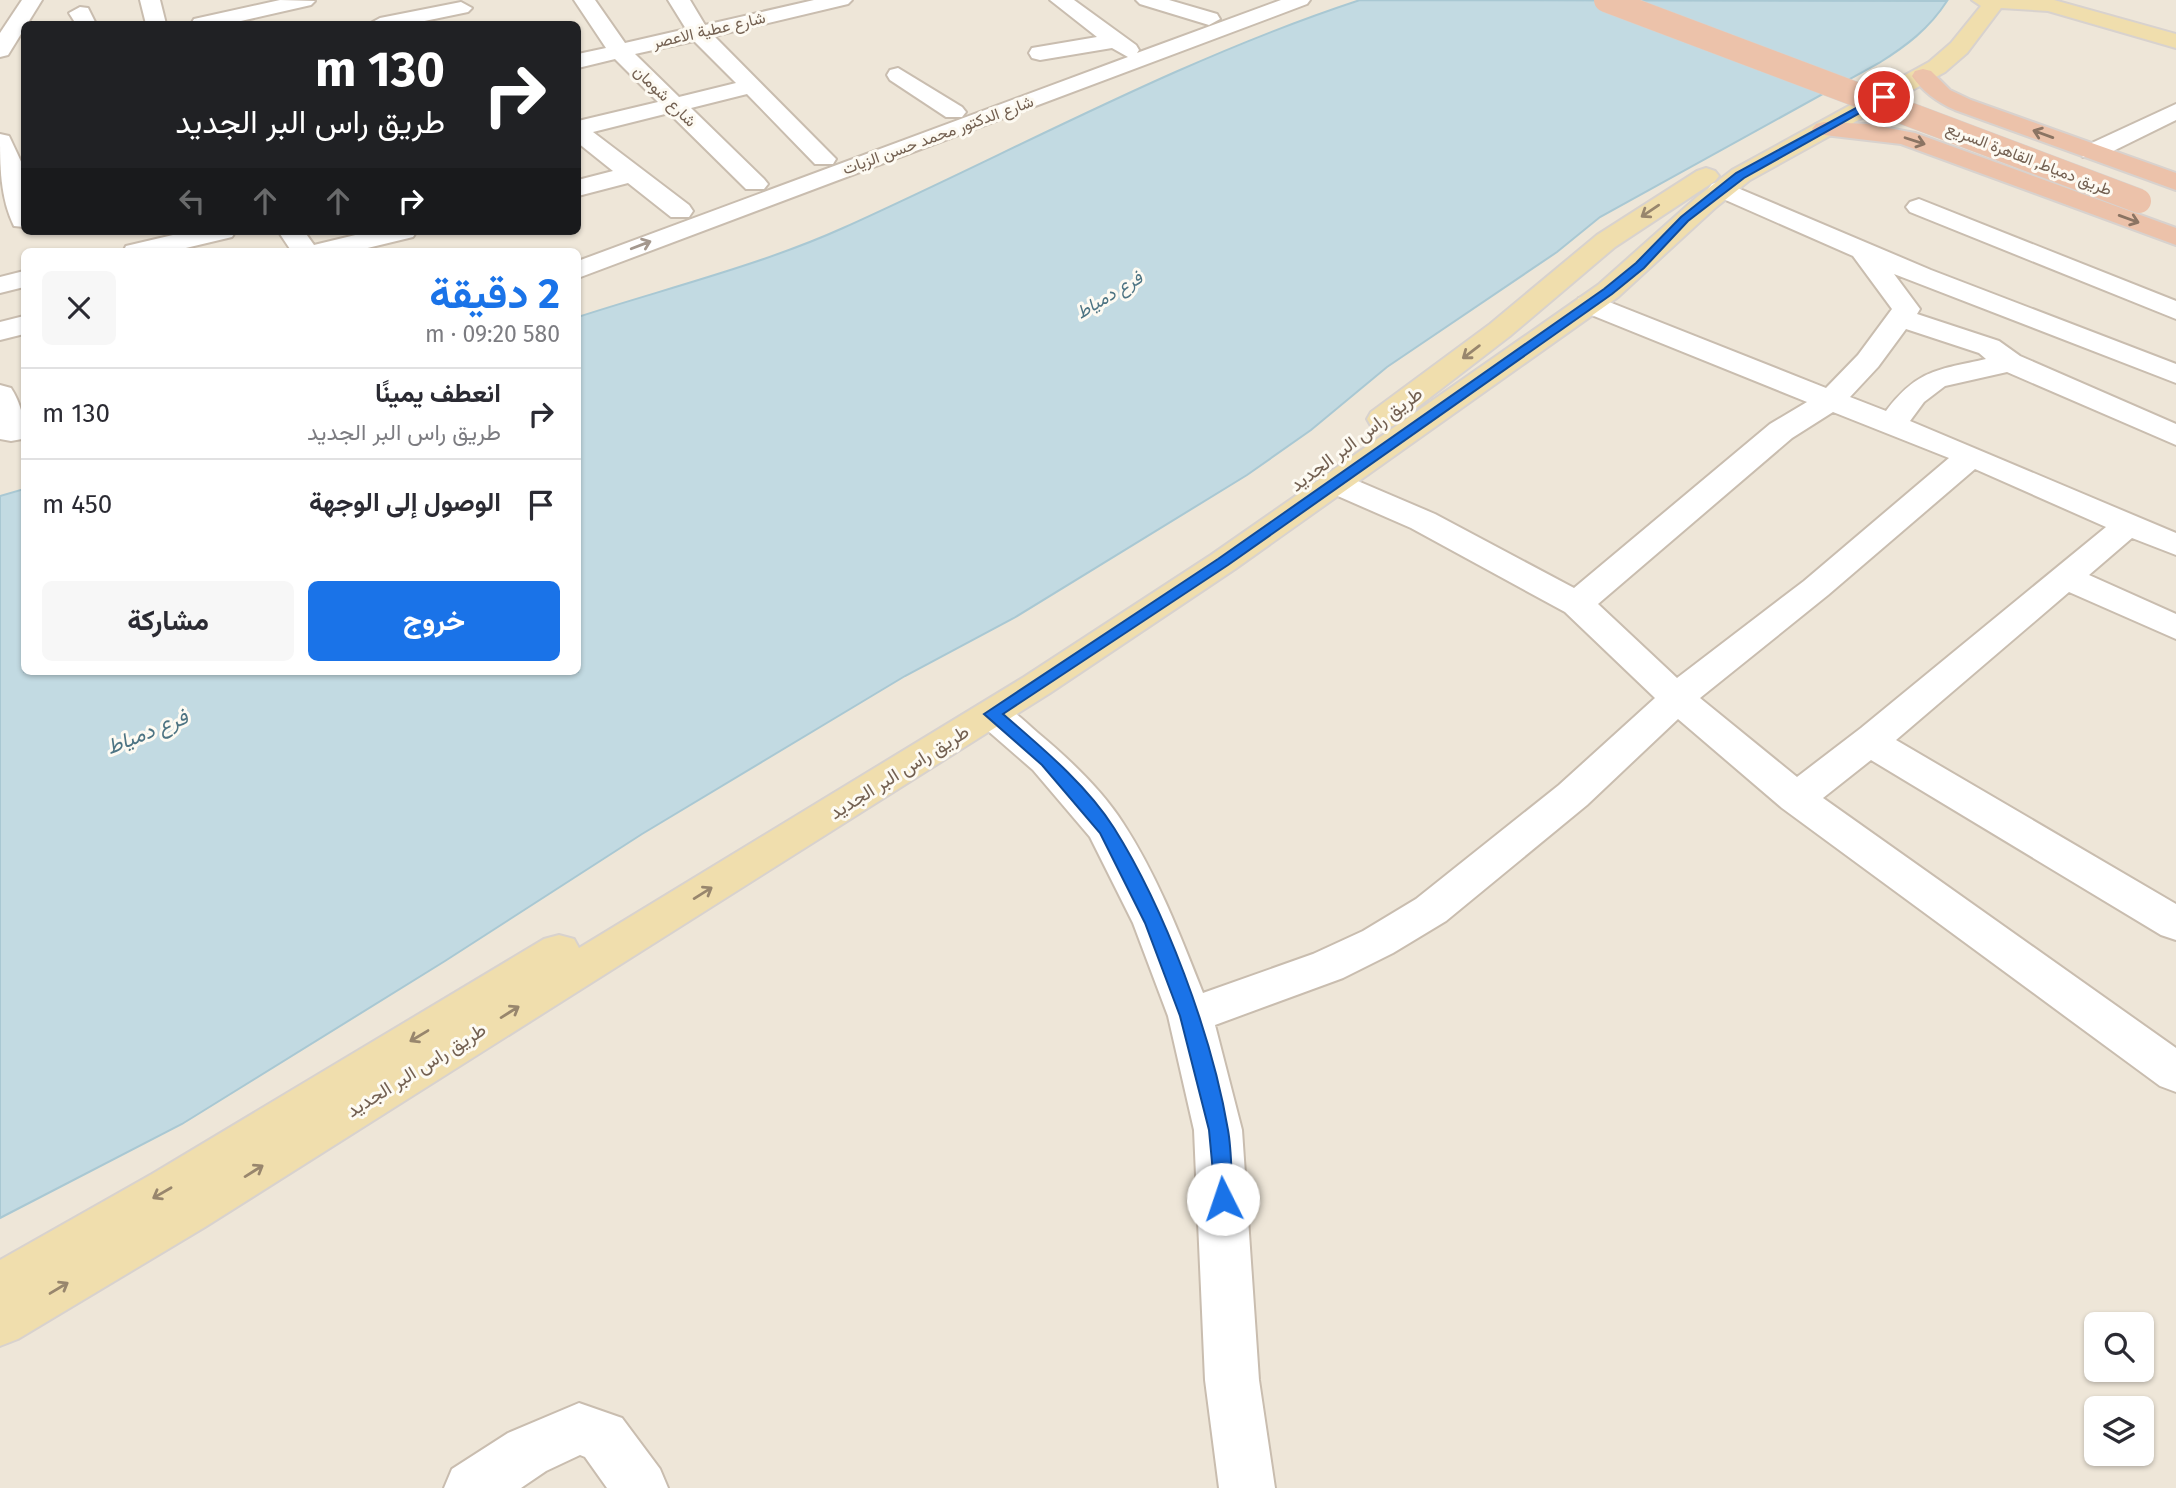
<!DOCTYPE html>
<html lang="ar">
<meta charset="utf-8">
<style>
:root{--surface:#fff;--page:#f7f7f7;--text:#2b2b33;--muted:#7c7c81;--line:#e1e1e2;--accent:#1a73e8}
body{margin:0;font-family:"Fira Sans",Vazirmatn,sans-serif;background:var(--page);color:var(--text);direction:rtl;height:100vh;display:flex;flex-direction:column;font-size:26px;white-space:nowrap}
*{box-sizing:border-box;margin:0}
p{font-size:23px;color:var(--muted)}
.icon{flex:none;width:38px;height:38px;fill:none;stroke:currentColor;stroke-width:2;stroke-linecap:round;stroke-linejoin:round}
.map{position:relative;flex:1;overflow:hidden;direction:ltr}
.side{position:absolute;left:21px;top:248px;width:560px;height:427px;display:flex;flex-direction:column;background:var(--surface);border-radius:10px;box-shadow:0 2px 5px #0004;direction:rtl}
.side>*{flex:none}
.top-card{position:absolute;left:21px;top:21px;width:560px;height:214px;border-radius:10px;box-shadow:0 2px 5px #0004;direction:rtl;background:#202124;color:#fff;overflow:hidden}
.buttons{position:absolute;left:2084px;top:1312px;display:grid;gap:14px}
.buttons a{display:grid;place-items:center;width:70px;height:70px;border-radius:10px;background:var(--surface);box-shadow:0 2px 5px #0004;font-size:35px}
.pin{position:absolute;display:grid;place-items:center;width:60px;height:60px;color:#fff;margin:-30px;border:4px solid #fff;border-radius:50%;box-shadow:0 2px 7px #0007}
.me{position:absolute;width:77px;margin:-38px;rotate:356deg;stroke-linejoin:round;filter:drop-shadow(0 0 5px #0008)}
.turn{display:flex;align-items:center;gap:24px;height:147px;padding:0 21px;font-size:32px}
.turn .icon{width:91px;height:91px;stroke-width:2.5}
.turn b{display:block;font-size:49px;line-height:60px}
.lanes{display:flex;align-items:center;height:66px;padding:0 21px;background:#0003;justify-content:center;gap:35px;direction:ltr}
.lanes .off{opacity:.35}
.round{display:grid;place-items:center;flex:none;width:74px;height:74px;border-radius:10px;background:var(--page)}
.summary{display:flex;align-items:center;justify-content:space-between;height:119px;padding:0 21px}
h1{font-size:42px;font-weight:700;line-height:52px;color:var(--accent)}
.action{display:flex;gap:14px;margin-top:auto;padding:14px 21px}
.action a{flex:1;height:80px;border-radius:10px;background:var(--accent);color:#fff;font-size:28px;font-weight:700;line-height:80px;text-align:center}
.action a+a{background:var(--page);color:var(--text)}
ul{padding:0;list-style:none}
li{display:flex;align-items:center;gap:21px;height:91px;padding:0 21px;border-top:2px solid var(--line)}
li div{flex:1}
li b{display:block;font-size:26px}
li em{font-style:normal}
.map>svg:first-child{display:block}
.residential{fill:#eee6d8;fill-rule:evenodd}
.water{fill:#c2dae2;stroke:#a9c8d3;stroke-width:2}
.lines{fill:none;stroke-linecap:round;stroke-linejoin:round}
.minor-casing{stroke:#c9bdaf;stroke-width:4}
.major-casing{stroke:#d8d2ce;stroke-width:4}
.highway-casing{stroke:#d8d2ce;stroke-width:4}
.minor{fill:#fff;fill-rule:evenodd}
.major{fill:#f0dead;fill-rule:evenodd}
.highway{fill:#ecc2aa;fill-rule:evenodd}
.highway-bridge-casing{stroke:#d8d2ce;stroke-width:25;stroke-linecap:butt}
.highway-bridge{stroke:#ecc2aa;stroke-width:24}
.oneway{stroke:#8b7463}
.oneway2{stroke:#98866d}
.oneway3{stroke:#a4988e}
.route{fill:#1a73e8;stroke:#114b97;stroke-width:2}
.labels{text-anchor:middle;dominant-baseline:central;stroke-width:6;stroke-linejoin:round;paint-order:stroke}
.far-street-label{font-size:16px;fill:#736051;stroke:#fdfaf2}
.far-water-label{font-size:18px;font-style:italic;fill:#4d7483;stroke:#fdfaf2}
.street-label{font-size:19px;fill:#736051;stroke:#fdfaf2}
.water-label{font-size:21px;font-style:italic;fill:#4d7483;stroke:#fdfaf2}
</style>
<div class="map">
<svg width="2176" height="1488" viewBox="0 0 2176 1488">
<rect width="100%" height="100%" fill="#faf6eb"/>
<path class="residential" d="M0,0h2176v1488h-2176zM24,24h554v207h-554zM24,252h554v420h-554zM2096,1325h46v45h-46zM2096,1409h46v45h-46z"/>
<path class="water" d="M1360,0l587,1c-18,28 -41,45 -68,62l-279,154 -43,35 -170,115 -76,63 -64,45 -233,143 -109,58 -263,158 -197,127 -263,163 -182,94v-722l24,-7v183h554v-355c86,-28 183,-52 265,-89 171,-77 337,-169 517,-228z"/>
<g class="lines">
<g class="minor-casing">
<g id="minor">
<polygon points="22,0 42,0 8,55 0,57 0,33"/>
<polygon points="140,0 160,0 166,24 146,24"/>
<polygon points="280,0 315,1 311,5 228,24 191,24 194,19"/>
<path d="M574,0h21l30,43 61,-14 -18,-29h22l15,25 109,-25h38l-4,4 -134,32 122,123 -3,5h-18l-68,-70 -56,14 73,71 4,5 -4,5h-18l-77,-76 -76,19 96,73 4,6 -4,6h-18l-43,-34 -50,13v-16l35,-9 -35,-28v-22l80,-19 -43,-43 -37,9v-14l28,-6zM694,41l42,42 -57,14 -44,-43z"/>
<polygon points="1050,0 1074,0 1136,45 1139,50 1137,53 1281,0 1310,0 1307,4 578,278 578,261 1128,57 1112,48 1040,60 1032,58 1029,53 1032,48 1097,37"/>
<polygon points="1136,0 1169,0 1217,14 1220,19 1209,25 1140,4"/>
<polygon points="461,2 472,8 468,12 410,24 369,24 380,18"/>
<polygon points="80,7 88,8 96,24 76,24 69,13"/>
<polygon points="898,68 962,107 966,112 962,117 946,117 890,80 887,75 890,70"/>
<polygon points="2176,104 2176,120 2101,157 2083,157 2080,152 2083,147"/>
<path d="M0,134l9,2 15,32v59l-10,-1c-14,-28 -14,-61 -14,-92z"/>
<path d="M1721,181l210,89 245,94v19l-282,-109 26,35 -3,5 82,27 21,15 156,68v21l-169,-73 -62,14 -21,16 -14,19 266,112v22l-44,-17 -43,37 87,39v25l-107,-47 -173,148 280,164v36l-15,-5 -290,-175 -48,38 353,250v44l-16,-6 -378,-278 -104,-89 -91,86 -141,116 -53,32 -50,25 -128,47 27,105 17,250 16,108h-56l-14,-108 -11,-250 -26,-114 -35,-93 -43,-86 -57,-67 -54,-47 -6,-9 6,-9c26,-7 40,12 59,28 30,25 64,57 85,90 34,52 57,112 80,170l110,-39 50,-23 53,-32 143,-114 96,-87 -90,-86 -154,-84 -87,-38 -5,-7 5,-7 11,-3 11,3 89,38 139,74 196,-164 37,-22 -228,-92 -4,-6 4,-6 10,-2 10,2 227,90 32,-33 34,-46 -39,-53 -141,-62 -4,-5 4,-5zM1906,329l73,24 7,6c-48,11 -68,10 -100,52l-36,-14 28,-30zM1833,412l116,46 -145,123 -127,97 -79,-74 194,-166zM1975,469l131,58 -245,201 -64,49 -97,-79 128,-103z"/>
<polygon points="1919,199 2176,301 2176,319 1910,212 1906,207 1910,202"/>
<polygon points="190,231 236,231 232,237 169,252 123,252 126,246"/>
<polygon points="278,231 304,231 314,245 372,231 417,231 413,237 351,252 292,252"/>
<polygon points="24,271 24,287 0,293 0,277"/>
<polygon points="24,316 24,334 0,340 0,322"/>
<path d="M0,385l11,3c8,12 17,37 11,51l-11,2 -11,-2z"/>
<polygon points="579,1403 622,1418 660,1469 668,1488 607,1488 585,1457 580,1455 546,1471 521,1488 444,1488 452,1469 508,1433"/>
</g>
</g>
<g class="major-casing">
<g id="major">
<polygon points="1972,0 2054,0 2176,34 2176,48 2048,11 2001,8 1967,53 1945,72 1750,180 1715,208 1618,297 1235,569 1050,693 205,1227 18,1339 0,1346 0,1260 152,1174 544,939 559,935 574,939 579,948 1024,677 1211,555 1598,285 1697,197 1732,170 1929,62 1951,43 1981,6"/>
<polygon points="1706,168 1715,171 1719,176 1715,181 1615,247 1510,336 1393,426 1382,428 1371,426 1367,419 1371,412 1490,324 1597,235 1697,171"/>
</g>
</g>
<g class="highway-casing">
<g id="highway">
<path d="M1923,69l8,2 19,19 21,10 205,73v17l-221,-80c-18,-8 -32,-18 -43,-34l3,-5z"/>
<polygon points="1824,122 1867,124 1915,133 2176,228 2176,245 1901,144 1816,134 1812,129 1816,124"/>
</g>
</g>
<use href="#minor" class="minor"/>
<use href="#major" class="major"/>
<use href="#highway" class="highway"/>
<g class="highway-bridge-casing">
<polyline id="highway-bridge" points="1606,0 2139,201"/>
</g>
<use href="#highway-bridge" class="highway-bridge"/>
</g>
<defs><path id="oneway-shaft" d="M-6 0H5M1.5-3L5.5 0L1.5 3" fill="none" stroke-width="1.6" stroke-linecap="round" stroke-linejoin="round" transform="scale(1.75)"/></defs>
<g class="oneway">
<use href="#oneway-shaft" transform="translate(2043 134) rotate(-160)"/>
<use href="#oneway-shaft" transform="translate(1915 141) rotate(18)"/>
<use href="#oneway-shaft" transform="translate(2129 219) rotate(20)"/>
</g>
<g class="oneway2">
<use href="#oneway-shaft" transform="translate(1650 211) rotate(146)"/>
<use href="#oneway-shaft" transform="translate(1471 352) rotate(143)"/>
<use href="#oneway-shaft" transform="translate(703 893) rotate(-32)"/>
<use href="#oneway-shaft" transform="translate(510 1012) rotate(-32)"/>
<use href="#oneway-shaft" transform="translate(419 1036) rotate(149)"/>
<use href="#oneway-shaft" transform="translate(254 1171) rotate(-32)"/>
<use href="#oneway-shaft" transform="translate(162 1193) rotate(150)"/>
<use href="#oneway-shaft" transform="translate(59 1288) rotate(-31)"/>
</g>
<use class="oneway3" href="#oneway-shaft" transform="translate(641 245) rotate(-21)"/>
<path class="route" d="M1880,95l8,2 -144,81 -56,43 -44,47 -32,26 -384,271 -225,149c38,33 84,71 111,114 51,81 98,207 114,302 4,22 3,46 5,69l-3,6 -7,2 -7,-2 -7,-75 -29,-114 -35,-93 -45,-90 -58,-68 -58,-51 234,-155 386,-270 32,-26 45,-46 55,-44z"/>
<g class="labels">
<g class="far-street-label">
<text transform="translate(709 30) rotate(-13)">شارع عطية الاعصر</text>
<text transform="translate(665 96) rotate(44)">شارع شومان</text>
<text transform="translate(938 135) rotate(-20)">شارع الدكتور محمد حسن الزيات</text>
<text transform="translate(2029 159) rotate(21)">طريق دمياط, القاهرة السريع</text>
</g>
<g class="far-water-label">
<text transform="translate(1109 295) rotate(-31)">فرع دمياط</text>
</g>
<g class="street-label">
<text transform="translate(1356 439) rotate(-37)">طريق راس البر الجديد</text>
<text transform="translate(899 772) rotate(-32)">طريق راس البر الجديد</text>
<text transform="translate(416 1070) rotate(-32)">طريق راس البر الجديد</text>
</g>
<g class="water-label">
<text transform="translate(147 732) rotate(-22)">فرع دمياط</text>
</g>
</g>
</svg>
<div class="buttons">
<a><svg class="icon" aria-label="search" viewBox="0 0 24 24"><circle cx="10" cy="10" r="6"/><path d="M15 15l6 6"/></svg></a>
<a><svg class="icon" aria-label="layers" viewBox="0 0 24 24"><path d="M12 4l9 5-9 5-9-5zM3 14l9 5 9-5"/></svg></a>
</div>
<div class="pin" style="left:1884px;top:97px;background:#d93025"><svg class="icon" aria-label="arrive" viewBox="0 0 24 24"><path d="M6 21V4h12l-3 4 3 4H6"/></svg></div>
<svg class="me" style="left:1223px;top:1199px" viewBox="-20 -20 40 40"><circle r="19" fill="#fff"/><path d="M0-13L10 11 0 6-10 11z" fill="#1a73e8"/></svg>
<div class="top-card">
<div class="turn"><svg class="icon" aria-label="right" viewBox="0 0 24 24"><path d="M7 20v-9h11M14 6l5 5-5 5"/></svg><div><b>130 m</b>طريق راس البر الجديد</div></div>
<div class="lanes"><svg class="icon off" aria-label="left" viewBox="0 0 24 24"><path d="M17 20v-9H6M10 6l-5 5 5 5"/></svg><svg class="icon off" aria-label="ahead" viewBox="0 0 24 24"><path d="M12 20V5M6 11l6-6 6 6"/></svg><svg class="icon off" aria-label="ahead" viewBox="0 0 24 24"><path d="M12 20V5M6 11l6-6 6 6"/></svg><svg class="icon" aria-label="right" viewBox="0 0 24 24"><path d="M7 20v-9h11M14 6l5 5-5 5"/></svg></div>
</div>
<section class="side">
<div class="summary"><div><h1>2 دقيقة</h1><p>580 m · 09:20</p></div><a class="round"><svg class="icon" aria-label="close" viewBox="0 0 24 24"><path d="M6 6l12 12M18 6L6 18"/></svg></a></div>
<ul>
<li><svg class="icon" aria-label="right" viewBox="0 0 24 24"><path d="M7 20v-9h11M14 6l5 5-5 5"/></svg><div><b>انعطف يمينًا</b><p>طريق راس البر الجديد</p></div><em>130 m</em></li>
<li><svg class="icon" aria-label="arrive" viewBox="0 0 24 24"><path d="M6 21V4h12l-3 4 3 4H6"/></svg><div><b>الوصول إلى الوجهة</b></div><em>450 m</em></li>
</ul>
<div class="action"><a>خروج</a><a>مشاركة</a></div>
</section>
</div>
